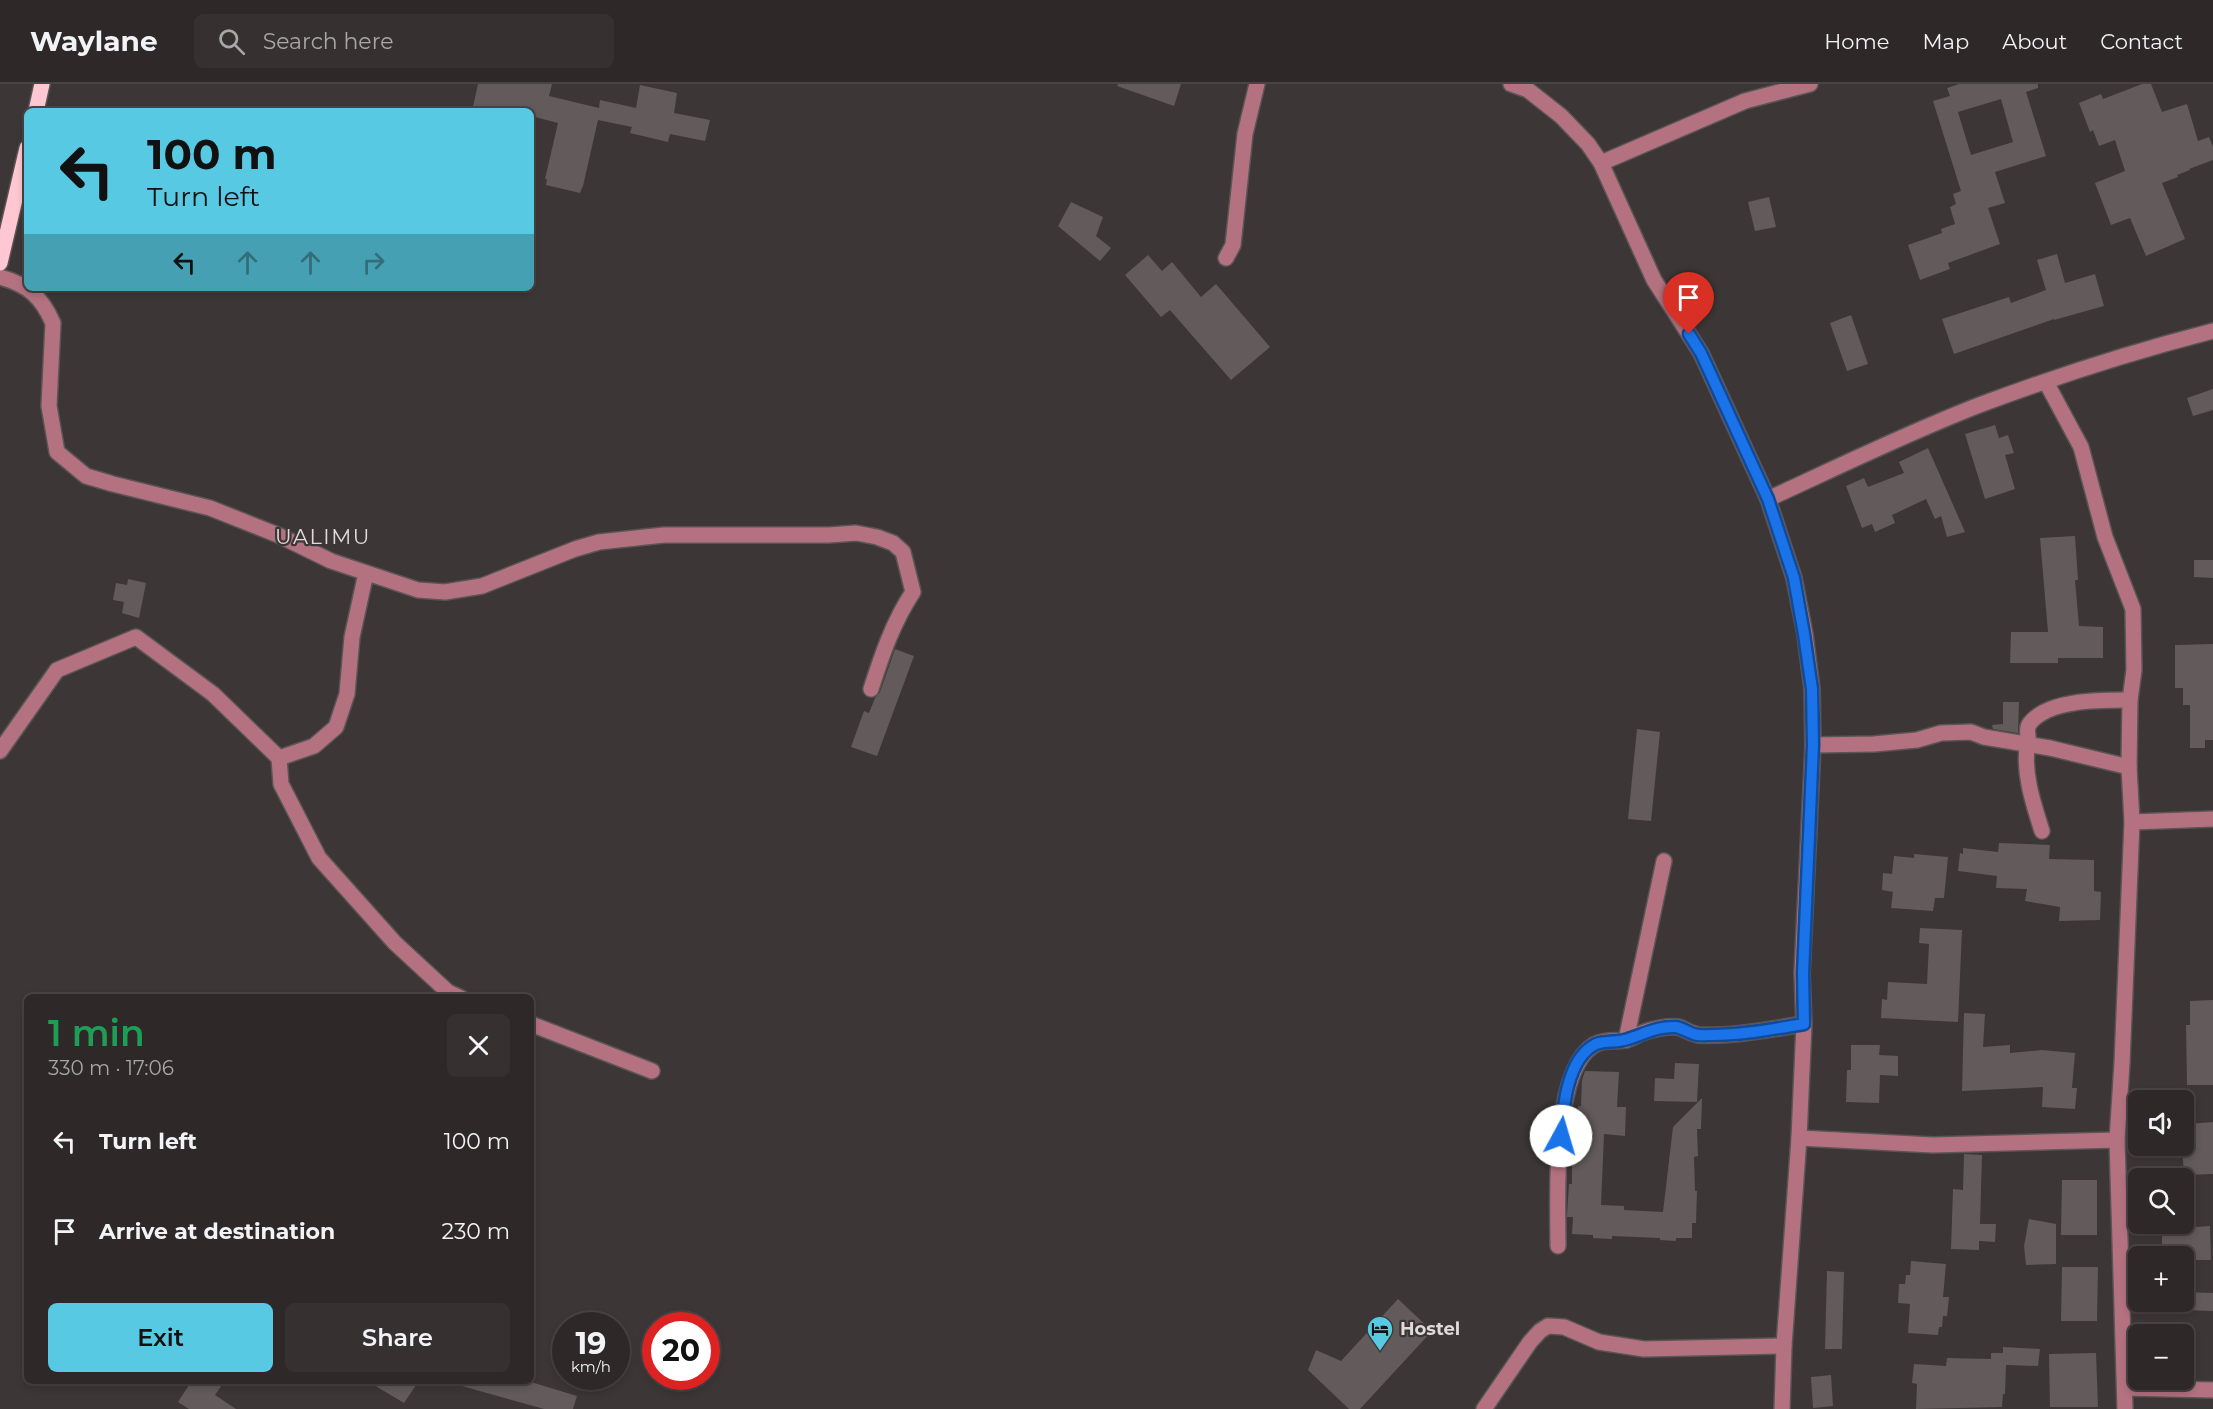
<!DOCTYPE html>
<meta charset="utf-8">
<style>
:root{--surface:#2e2829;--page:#363031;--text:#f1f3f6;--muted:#a7a6a8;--line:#494446;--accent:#57c9e2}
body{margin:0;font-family:Montserrat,sans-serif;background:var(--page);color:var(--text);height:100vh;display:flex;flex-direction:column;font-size:22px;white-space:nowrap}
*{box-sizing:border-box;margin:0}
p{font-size:20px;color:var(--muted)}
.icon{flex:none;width:33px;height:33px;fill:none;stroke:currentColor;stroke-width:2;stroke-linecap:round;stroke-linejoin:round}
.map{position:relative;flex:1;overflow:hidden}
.drawer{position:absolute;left:24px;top:910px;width:510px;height:390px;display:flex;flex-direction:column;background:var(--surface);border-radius:9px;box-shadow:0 3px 9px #0003,0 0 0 2px var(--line)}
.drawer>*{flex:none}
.guide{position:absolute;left:24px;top:24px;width:510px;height:183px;border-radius:9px;box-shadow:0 3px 9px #0003,0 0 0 2px var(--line);background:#57c9e2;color:#111;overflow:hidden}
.buttons{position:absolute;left:2128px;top:1006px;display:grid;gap:12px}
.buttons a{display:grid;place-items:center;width:66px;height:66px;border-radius:9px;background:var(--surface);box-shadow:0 3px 9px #0003,0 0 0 2px var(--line);font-size:30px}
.speed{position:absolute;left:552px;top:1228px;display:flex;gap:12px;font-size:30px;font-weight:700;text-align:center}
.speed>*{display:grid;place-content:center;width:78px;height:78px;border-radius:50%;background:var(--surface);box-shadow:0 3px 9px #0003,0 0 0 2px var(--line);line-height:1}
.speed small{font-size:15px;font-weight:400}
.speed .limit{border:9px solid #d22;background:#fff;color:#111}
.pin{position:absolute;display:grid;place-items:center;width:51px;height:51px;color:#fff;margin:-62px -26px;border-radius:50% 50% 50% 0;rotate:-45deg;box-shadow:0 0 6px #0007}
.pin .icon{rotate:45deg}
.me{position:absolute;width:66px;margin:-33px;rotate:6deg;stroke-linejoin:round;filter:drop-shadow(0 0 4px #0008)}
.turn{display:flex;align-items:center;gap:21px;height:126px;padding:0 24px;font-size:27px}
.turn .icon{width:78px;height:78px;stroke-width:2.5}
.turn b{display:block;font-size:42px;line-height:51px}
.lanes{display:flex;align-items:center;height:57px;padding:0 24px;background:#0003;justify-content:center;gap:30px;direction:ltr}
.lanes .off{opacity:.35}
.round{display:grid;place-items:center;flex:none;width:63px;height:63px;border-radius:9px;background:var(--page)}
.summary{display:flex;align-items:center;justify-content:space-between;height:102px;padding:0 24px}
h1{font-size:36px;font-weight:600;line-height:45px;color:#1e9e55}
.primary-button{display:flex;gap:12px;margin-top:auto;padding:12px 24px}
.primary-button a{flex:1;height:69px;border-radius:9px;background:var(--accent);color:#111;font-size:24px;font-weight:600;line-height:69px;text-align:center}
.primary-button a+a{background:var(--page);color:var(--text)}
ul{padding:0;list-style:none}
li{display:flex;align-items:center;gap:18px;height:90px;padding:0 24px}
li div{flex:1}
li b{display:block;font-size:22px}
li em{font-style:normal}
header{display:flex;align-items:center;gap:36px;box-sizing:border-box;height:84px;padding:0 30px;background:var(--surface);border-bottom:2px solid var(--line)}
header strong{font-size:28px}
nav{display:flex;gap:33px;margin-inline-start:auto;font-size:21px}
.search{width:420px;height:54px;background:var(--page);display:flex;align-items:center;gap:15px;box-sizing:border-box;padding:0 21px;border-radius:9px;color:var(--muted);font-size:22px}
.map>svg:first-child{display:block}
.building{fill:#625a5b;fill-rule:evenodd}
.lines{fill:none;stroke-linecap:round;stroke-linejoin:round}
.minor-casing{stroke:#5a5455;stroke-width:18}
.major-casing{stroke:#5a5455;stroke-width:18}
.minor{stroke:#b47281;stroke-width:15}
.major{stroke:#fec7d2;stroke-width:15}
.route-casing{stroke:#114b97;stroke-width:15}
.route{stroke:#1a73e8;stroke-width:10}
.labels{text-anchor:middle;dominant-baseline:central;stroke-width:4.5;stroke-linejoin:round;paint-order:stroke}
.poi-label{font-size:18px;font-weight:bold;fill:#dfdbdc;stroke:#3d3637;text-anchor:start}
.quarter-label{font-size:21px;letter-spacing:1.5px;fill:#dfdbdc;stroke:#3d3637}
</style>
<header>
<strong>Waylane</strong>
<div class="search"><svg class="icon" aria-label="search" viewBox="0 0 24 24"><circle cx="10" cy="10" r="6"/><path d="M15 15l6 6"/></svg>Search here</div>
<nav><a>Home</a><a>Map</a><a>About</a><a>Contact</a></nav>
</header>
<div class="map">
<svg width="2213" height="1325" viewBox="0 0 2213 1325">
<rect width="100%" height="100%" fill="#3d3637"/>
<g class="building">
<polygon points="478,0 552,0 549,12 599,24 600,16 636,24 640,1 677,9 674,29 710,36 705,57 670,50 668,58 630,49 632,43 598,36 583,102 580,109 546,101 547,95 545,95 558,39 531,32 531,27 472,27"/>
<polygon points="1118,0 1181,0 1174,22 1117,2"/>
<path d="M1959,0h79v4l-12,4 20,64 -51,16 10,31 -17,5 12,36 -52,19 2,6 -30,11 -12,-35 34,-12 -1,-4 14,-5 -5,-17 6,-3 -3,-10 8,-3 -28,-90 17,-5 -3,-8zM2001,15l12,43 -42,13 -13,-43z"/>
<polygon points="2142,0 2151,0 2162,28 2187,20 2198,57 2209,53 2213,63 2213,76 2189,85 2190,86 2177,91 2178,93 2162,99 2185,155 2146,172 2130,134 2111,141 2095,99 2125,87 2115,56 2099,62 2093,46 2090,48 2079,19 2101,10 2103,15"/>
<polygon points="1769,113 1776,143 1755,147 1748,118"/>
<polygon points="1071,118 1103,133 1096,152 1111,164 1100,177 1058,142"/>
<polygon points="2057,170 2065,199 2095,190 2104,222 2054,236 2054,235 1954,270 1942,235 2009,213 2011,219 2046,206 2037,176"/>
<polygon points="1148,171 1162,187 1172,178 1201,213 1216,200 1270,263 1231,296 1170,226 1161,233 1125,191"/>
<polygon points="1851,231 1868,280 1847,287 1830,239"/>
<polygon points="2213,305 2213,326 2193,332 2187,314"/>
<polygon points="1995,341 1999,354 2008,351 2014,369 2005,371 2015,405 1985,415 1965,350"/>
<polygon points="1928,364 1965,448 1947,453 1941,432 1935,435 1926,415 1892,431 1895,439 1875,448 1872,440 1862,444 1846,402 1864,394 1868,403 1904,389 1899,378"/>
<polygon points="2075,452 2078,496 2075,496 2079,542 2103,543 2103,574 2058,574 2058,579 2010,579 2011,548 2048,548 2040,454"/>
<polygon points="2194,476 2213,476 2213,494 2194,493"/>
<polygon points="128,495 146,499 139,534 122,529 124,518 113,516 116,499 127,501"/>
<polygon points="2213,560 2213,656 2205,656 2205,664 2190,664 2190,621 2183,621 2183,604 2175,604 2175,561"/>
<polygon points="895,565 914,572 877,672 851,663 864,627 869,629 875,614 880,608"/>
<polygon points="2003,618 2019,618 2018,649 1993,645 1992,641 2003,640"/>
<polygon points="1637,645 1660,648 1651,737 1628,735"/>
<polygon points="1999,759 2050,761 2049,775 2094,776 2094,807 2101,808 2100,836 2059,837 2060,823 2025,817 2027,805 1996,804 1997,792 1958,787 1960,769 1963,770 1963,764 1998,768"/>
<polygon points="1914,770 1948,773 1944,814 1935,814 1933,827 1891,824 1893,808 1882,806 1883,789 1892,790 1894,772 1914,774"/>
<polygon points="1920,844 1962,846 1958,938 1881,934 1882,915 1887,916 1888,898 1927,900 1929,860 1919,859"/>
<polygon points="2213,916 2213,1001 2187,1001 2186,941 2190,941 2190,917"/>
<polygon points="1964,929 1985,930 1983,963 2010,961 2010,969 2042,966 2075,969 2072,1004 2077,1004 2075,1025 2042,1023 2043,1003 1962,1007"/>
<polygon points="1851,961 1880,961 1879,971 1898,972 1898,992 1880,991 1879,1019 1846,1018 1847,986 1851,986"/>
<polygon points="1675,979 1699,980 1697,1018 1654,1017 1655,994 1674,995"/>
<polygon points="1585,987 1619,988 1617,1023 1626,1023 1625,1052 1604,1050 1601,1121 1624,1122 1624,1126 1663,1128 1673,1043 1702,1014 1701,1045 1697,1045 1698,1072 1694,1073 1695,1107 1697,1107 1696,1139 1692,1139 1692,1154 1676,1154 1676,1157 1660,1156 1660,1154 1612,1152 1612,1155 1593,1154 1593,1151 1572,1150 1573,1133 1567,1133 1567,1131 1569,1100 1572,1100 1572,1035 1577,1035 1578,1022 1581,1022 1582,996"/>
<polygon points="2213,1038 2213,1090 2184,1091 2182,1062 2188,1062 2187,1040"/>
<polygon points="1964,1070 1982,1071 1980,1140 1996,1140 1995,1158 1979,1157 1979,1166 1951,1165 1953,1105 1963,1106"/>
<polygon points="2062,1096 2097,1096 2097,1151 2061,1151"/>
<polygon points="2029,1135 2056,1140 2056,1180 2026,1181 2024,1162"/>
<polygon points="2169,1140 2196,1140 2196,1143 2210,1142 2211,1176 2193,1176 2193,1163 2162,1163 2162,1142 2169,1142"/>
<polygon points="1911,1177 1946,1180 1943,1213 1949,1213 1947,1232 1943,1232 1942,1243 1939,1243 1938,1251 1908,1249 1910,1220 1898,1219 1899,1200 1905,1200 1906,1191 1910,1191"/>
<polygon points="2062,1183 2098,1183 2097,1237 2061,1237"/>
<polygon points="1827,1187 1844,1188 1842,1265 1825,1265"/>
<polygon points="2185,1208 2213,1209 2213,1227 2184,1226"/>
<polygon points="1398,1215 1432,1247 1360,1325 1349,1325 1308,1286 1316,1266 1341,1277"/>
<polygon points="2003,1263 2040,1265 2038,1282 2006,1281 2005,1310 2003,1310 2002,1323 1916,1325 1917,1300 1912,1299 1914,1280 1946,1282 1947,1274 1991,1275 1991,1269 2003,1269"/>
<polygon points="2096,1269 2098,1323 2050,1323 2049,1270"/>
<polygon points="1831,1291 1833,1322 1813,1324 1811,1293"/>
<polygon points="191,1298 224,1298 215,1311 236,1325 189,1325 178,1318"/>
<polygon points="369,1298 418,1298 404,1319"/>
<polygon points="463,1298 531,1298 577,1312 573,1325 544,1325 462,1302"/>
</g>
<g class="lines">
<g class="minor-casing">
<g id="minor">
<polyline points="1511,0 1528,6 1561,32 1588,60 1601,79 1654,196 1701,269 1768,415 1794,494 1805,550 1812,605 1813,661 1802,889 1804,940 1799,1054 1784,1262 1782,1325"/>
<polyline points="1601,79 1745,17 1810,0"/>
<polyline points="1226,174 1233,161 1245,50 1257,0"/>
<path d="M0,193c28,8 41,19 53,46l-4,83 8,46 29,24 27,8 97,24 68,27 53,26 87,29 27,2 37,-6 93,-37 24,-7 65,-7h165l27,-2 21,4 16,6 10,9 10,40c-20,30 -31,63 -42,97"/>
<polyline points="2046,298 2081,363 2105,453 2133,525 2134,586 2130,616 2129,683 2132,738 2122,979 2117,1056 2125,1325"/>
<path d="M1768,415c70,-32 141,-67 214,-95 75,-28 153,-53 231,-73"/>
<polyline points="366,489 352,553 347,610 336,643 314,662 279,674 281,700 319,774 395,859 448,908 461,914"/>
<polyline points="1813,661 1874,660 1917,656 1941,649 1971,648 1984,653 2050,664 2129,683"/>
<polyline points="0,667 57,586 136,553 213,610 279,674"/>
<polyline points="2132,738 2213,735"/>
<path d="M2042,747c-9,-28 -20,-61 -14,-90 1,-6 -3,-12 2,-18 19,-24 72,-23 100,-23"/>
<polyline points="531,940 652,987"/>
<polyline points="1626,956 1664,777"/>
<polyline points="1799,1054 1933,1061 2117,1056"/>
<path d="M1558,1162c0,-46 -7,-175 36,-201 10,-6 21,-3 31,-5 6,-1 12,-5 17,-7 10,-4 25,-7 36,-6 7,2 13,7 21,8 35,2 70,-6 105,-11"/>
<polyline points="2125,1304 2213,1306"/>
<polyline points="1484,1325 1530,1258 1540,1247 1548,1242 1564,1243 1599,1258 1644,1265 1784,1262"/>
</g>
</g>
<g class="major-casing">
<g id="major">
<polyline points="36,27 42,0"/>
<polyline points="0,179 27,64"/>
</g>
</g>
<use href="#minor" class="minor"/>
<use href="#major" class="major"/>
</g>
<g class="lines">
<g class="route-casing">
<path id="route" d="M1561,1052c2,-28 6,-78 35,-92 10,-4 21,-1 32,-5 16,-5 30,-13 48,-12 6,1 12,5 18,7 5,2 12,1 18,1 30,0 61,-6 92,-11l-1,-51 10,-228 -1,-56 -8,-55 -10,-56 -26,-79 -67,-146 -12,-19"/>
</g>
<use href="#route" class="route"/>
</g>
<defs>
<g id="hotel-pin" transform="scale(1.35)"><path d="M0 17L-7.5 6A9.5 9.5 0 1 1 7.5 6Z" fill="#57c9e2" stroke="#3d3637"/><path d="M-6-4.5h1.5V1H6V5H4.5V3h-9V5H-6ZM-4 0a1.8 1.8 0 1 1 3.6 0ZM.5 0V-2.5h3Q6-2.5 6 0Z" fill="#111"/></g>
</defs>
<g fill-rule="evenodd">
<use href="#hotel-pin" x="1380" y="1245"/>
</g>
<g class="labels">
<g class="poi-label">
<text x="1400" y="1245">Hostel</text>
</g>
<g class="quarter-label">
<text x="323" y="452">UALIMU</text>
</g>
</g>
</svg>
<div class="buttons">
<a><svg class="icon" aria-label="sound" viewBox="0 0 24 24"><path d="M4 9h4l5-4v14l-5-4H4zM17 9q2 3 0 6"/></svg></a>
<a><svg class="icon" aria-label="search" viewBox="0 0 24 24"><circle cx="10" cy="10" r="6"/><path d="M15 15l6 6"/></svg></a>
<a>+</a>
<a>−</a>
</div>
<div class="speed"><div>19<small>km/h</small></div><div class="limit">20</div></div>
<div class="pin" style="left:1689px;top:250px;background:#d93025"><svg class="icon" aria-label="arrive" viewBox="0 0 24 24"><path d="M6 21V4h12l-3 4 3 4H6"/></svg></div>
<svg class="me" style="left:1561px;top:1052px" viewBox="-20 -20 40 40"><circle r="19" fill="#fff"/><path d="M0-13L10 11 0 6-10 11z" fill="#1a73e8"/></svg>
<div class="guide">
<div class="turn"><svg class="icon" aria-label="left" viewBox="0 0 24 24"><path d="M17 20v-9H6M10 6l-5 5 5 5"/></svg><div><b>100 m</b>Turn left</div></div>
<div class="lanes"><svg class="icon" aria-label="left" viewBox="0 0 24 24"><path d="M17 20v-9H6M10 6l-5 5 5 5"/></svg><svg class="icon off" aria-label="ahead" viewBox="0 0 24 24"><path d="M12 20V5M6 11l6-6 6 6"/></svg><svg class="icon off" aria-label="ahead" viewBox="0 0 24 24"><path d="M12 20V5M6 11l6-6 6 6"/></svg><svg class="icon off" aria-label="right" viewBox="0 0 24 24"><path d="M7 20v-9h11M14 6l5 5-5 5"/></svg></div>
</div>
<section class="drawer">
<div class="summary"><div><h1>1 min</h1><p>330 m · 17:06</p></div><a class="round"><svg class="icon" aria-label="close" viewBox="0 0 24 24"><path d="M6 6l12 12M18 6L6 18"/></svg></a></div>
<ul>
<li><svg class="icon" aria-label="left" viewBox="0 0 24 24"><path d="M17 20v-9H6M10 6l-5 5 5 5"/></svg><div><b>Turn left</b></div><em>100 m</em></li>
<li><svg class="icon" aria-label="arrive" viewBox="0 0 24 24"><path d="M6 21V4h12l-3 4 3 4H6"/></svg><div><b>Arrive at destination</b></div><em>230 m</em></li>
</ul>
<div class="primary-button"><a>Exit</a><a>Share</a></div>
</section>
</div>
